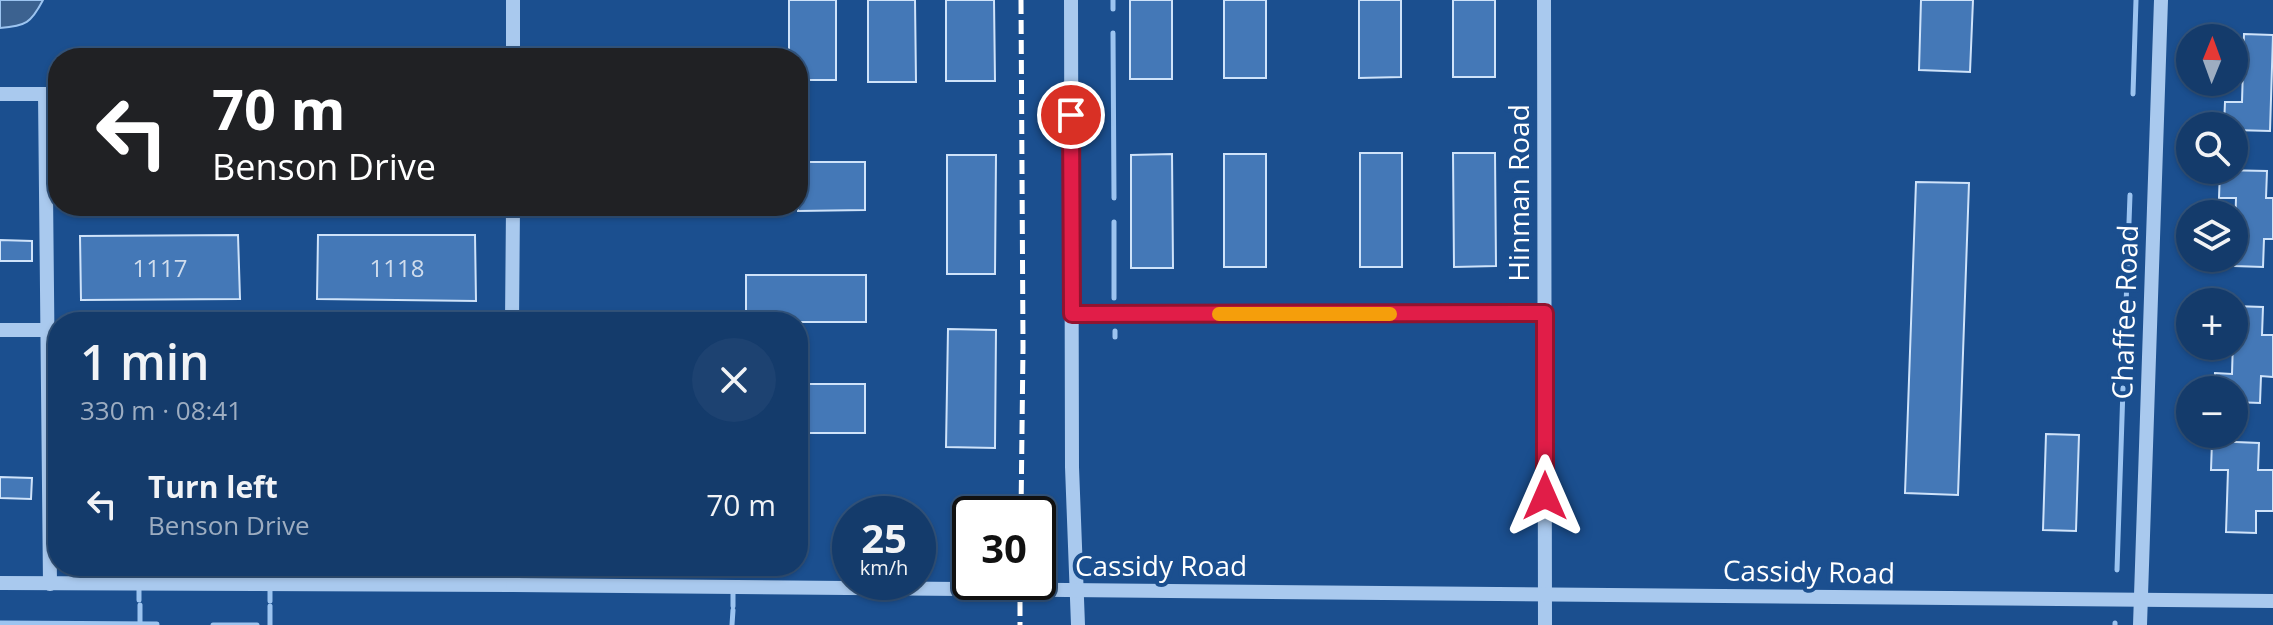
<!DOCTYPE html>
<meta charset="utf-8">
<style>
:root{--surface:#143b6b;--page:#1d4271;--text:#f1f3f6;--muted:#9dadc1;--line:#33557e}
body{margin:0;font-family:"Open Sans",sans-serif;background:var(--page);color:var(--text);height:100vh;display:flex;flex-direction:column;font-size:30px;white-space:nowrap}
*{box-sizing:border-box;margin:0}
p{font-size:26px;color:var(--muted)}
.icon{flex:none;width:44px;height:44px;fill:none;stroke:currentColor;stroke-width:2;stroke-linecap:round;stroke-linejoin:round}
.map{position:relative;flex:1;overflow:hidden}
.panel{position:absolute;left:48px;top:312px;width:760px;height:264px;display:flex;flex-direction:column;background:var(--surface);border-radius:32px;box-shadow:0 2px 6px #0004,0 0 0 2px var(--line)}
.panel>*{flex:none}
.guide{position:absolute;left:48px;top:48px;width:760px;height:168px;border-radius:32px;box-shadow:0 2px 6px #0004,0 0 0 2px var(--line);background:#202124;color:#fff;overflow:hidden}
.needle{width:52px;rotate:1deg}
.fabs{position:absolute;left:2176px;top:24px;display:grid;gap:16px}
.fabs a{display:grid;place-items:center;width:72px;height:72px;border-radius:50%;background:var(--surface);box-shadow:0 2px 6px #0004,0 0 0 2px var(--line);font-size:40px}
.speed{position:absolute;left:832px;top:496px;display:flex;gap:16px;font-size:40px;font-weight:700;text-align:center}
.speed>*{display:grid;place-content:center;width:104px;height:104px;border-radius:50%;background:var(--surface);box-shadow:0 2px 6px #0004,0 0 0 2px var(--line);line-height:1}
.speed small{font-size:20px;font-weight:400}
.speed .limit{border:4px solid #111;border-radius:12px;background:#fff;color:#111}
.pin{position:absolute;display:grid;place-items:center;width:68px;height:68px;color:#fff;margin:-34px;border:4px solid #fff;border-radius:50%;box-shadow:0 2px 8px #0007}
.me{position:absolute;width:88px;margin:-44px;rotate:0deg;stroke-linejoin:round;filter:drop-shadow(0 0 6px #0008)}
.turn{display:flex;align-items:center;gap:28px;height:168px;padding:0 32px;font-size:36px}
.turn .icon{width:104px;height:104px;stroke-width:2.5}
.turn b{display:block;font-size:56px;line-height:68px}
.round{display:grid;place-items:center;flex:none;width:84px;height:84px;border-radius:42px;background:var(--page)}
.summary{display:flex;align-items:center;justify-content:space-between;height:136px;padding:0 32px}
h1{font-size:48px;font-weight:600;line-height:60px}
ul{padding:0;list-style:none}
li{display:flex;align-items:center;gap:24px;height:112px;padding:0 32px}
li div{flex:1}
li b{display:block;font-size:30px}
li em{font-style:normal}
.map>svg:first-child{display:block}
.water{fill:#3c6290;stroke:#9cc4f0;stroke-width:2}
.lines{fill:none;stroke-linecap:round;stroke-linejoin:round}
.stream{stroke:#9cc4f0;stroke-width:5}
.building{fill:#4478b7;stroke:#cfe3fa;stroke-width:2}
.minor{stroke:#a9c9ee;stroke-width:14}
.rail{stroke:#fff;stroke-width:5;stroke-dasharray:14 6;stroke-linecap:butt}
.route-casing{stroke:#92132f;stroke-width:20}
.route{stroke:#e11d48;stroke-width:14}
.slow{stroke:#f59e0b;stroke-width:14}
.labels{text-anchor:middle;dominant-baseline:central;stroke-width:8;stroke-linejoin:round;paint-order:stroke}
.number-label{font-size:24px;fill:#d0dded}
.street-label{font-size:28px;fill:#fff;stroke:#1b4f8f}
</style>
<div class="map">
<svg width="2273" height="625" viewBox="0 0 2273 625">
<rect width="100%" height="100%" fill="#1b4f8f"/>
<path class="water" d="M0,0h43c-12,23 -17,26 -43,28z"/>
<g class="lines">
<g class="stream">
<polyline points="1113,0 1113,9"/>
<polyline points="1113,33 1114,198"/>
<polyline points="2133,94 2136,0"/>
<polyline points="1114,222 1114,298"/>
<polyline points="1115,331 1115,337"/>
<polyline points="2125,333 2130,195"/>
<polyline points="2117,570 2123,388"/>
<polyline points="139,584 139,600"/>
<polyline points="270,585 270,601"/>
<polyline points="140,605 140,624"/>
<polyline points="270,606 270,625"/>
<polyline points="733,606 733,588"/>
<polyline points="0,623 157,624"/>
<polyline points="213,625 257,625"/>
<polyline points="732,625 733,610"/>
<polyline points="2115,625 2115,623"/>
</g>
</g>
<g class="building">
<polygon points="789,0 836,0 836,80 798,80 798,58 789,58"/>
<polygon points="868,0 915,0 916,82 868,82"/>
<polygon points="946,0 994,0 995,81 946,81"/>
<rect x="1130" y="0" width="42" height="79"/>
<rect x="1224" y="0" width="42" height="78"/>
<polygon points="1359,0 1401,0 1401,77 1359,78"/>
<rect x="1453" y="0" width="42" height="77"/>
<polygon points="1921,0 1973,0 1970,72 1919,70"/>
<polygon points="2244,34 2273,35 2270,131 2234,130 2234,126 2224,126 2225,102 2242,102"/>
<rect x="1360" y="153" width="42" height="114"/>
<polygon points="1453,153 1495,153 1496,266 1454,267"/>
<polygon points="1172,154 1173,268 1131,268 1131,155"/>
<rect x="1224" y="154" width="42" height="113"/>
<polygon points="947,155 996,155 995,274 947,274"/>
<polygon points="798,162 865,162 865,210 798,211"/>
<polygon points="2220,170 2267,171 2266,198 2273,198 2273,239 2264,239 2263,267 2234,266 2236,198 2219,198"/>
<polygon points="1916,182 1969,183 1958,495 1905,493"/>
<polygon points="238,235 240,299 81,300 80,236"/>
<polygon points="318,235 475,235 476,301 317,299"/>
<polygon points="0,240 32,241 32,261 0,261"/>
<rect x="746" y="275" width="120" height="47"/>
<polygon points="2234,306 2263,307 2262,335 2273,335 2273,377 2261,376 2260,403 2234,402 2234,390 2214,390 2215,373 2232,374"/>
<polygon points="948,329 996,330 995,448 946,447"/>
<rect x="798" y="384" width="67" height="49"/>
<polygon points="2046,434 2079,435 2076,531 2043,530"/>
<polygon points="2212,441 2259,443 2258,470 2273,470 2273,511 2256,511 2256,533 2226,532 2228,470 2211,470"/>
<polygon points="0,477 32,478 31,499 0,498"/>
</g>
<g class="lines">
<g class="minor">
<polyline points="513,0 513,58"/>
<polyline points="1071,0 1072,467 1078,625"/>
<polyline points="1544,0 1545,625"/>
<polyline points="0,94 58,94"/>
<polyline points="45,94 50,584"/>
<polyline points="1072,314 1545,313"/>
<polyline points="512,322 513,206"/>
<polyline points="0,330 58,330"/>
<polyline points="0,583 513,585 2273,601"/>
<polyline points="513,585 514,566"/>
<polyline points="2140,625 2161,0"/>
</g>
<g class="rail">
<polyline points="1021,0 1023,347 1021,514"/>
<polyline points="1020,582 1020,625"/>
</g>
</g>
<g class="lines">
<g class="route-casing">
<polyline id="route" points="1071,115 1072,314 1545,313 1545,496"/>
</g>
<use href="#route" class="route"/>
<polyline class="slow" points="1219,314 1390,314"/>
</g>
<g class="labels">
<g class="number-label">
<text x="160" y="267">1117</text>
<text x="397" y="267">1118</text>
</g>
<g class="street-label">
<text transform="translate(1518 193) rotate(-90)">Hinman Road</text>
<text transform="translate(2124 312) rotate(-88)">Chaffee Road</text>
<text x="1161" y="565">Cassidy Road</text>
<text transform="translate(1809 571) rotate(1)">Cassidy Road</text>
</g>
</g>
</svg>
<div class="fabs">
<a><svg class="needle" viewBox="-14 -14 28 28"><path d="M0-13l5 13h-10z" fill="#e53935"/><path d="M0 13l5-13h-10z" fill="#9dadc1"/></svg></a>
<a><svg class="icon" aria-label="search" viewBox="0 0 24 24"><circle cx="10" cy="10" r="6"/><path d="M15 15l6 6"/></svg></a>
<a><svg class="icon" aria-label="layers" viewBox="0 0 24 24"><path d="M12 4l9 5-9 5-9-5zM3 14l9 5 9-5"/></svg></a>
<a>+</a>
<a>−</a>
</div>
<div class="speed"><div>25<small>km/h</small></div><div class="limit">30</div></div>
<div class="pin" style="left:1071px;top:115px;background:#d93025"><svg class="icon" aria-label="arrive" viewBox="0 0 24 24"><path d="M6 21V4h12l-3 4 3 4H6"/></svg></div>
<svg class="me" style="left:1545px;top:496px" viewBox="-20 -20 40 40"><path d="M0-17L14 15 0 8-14 15z" fill="#e11d48" stroke="#fff" stroke-width="4"/></svg>
<div class="guide">
<div class="turn"><svg class="icon" aria-label="left" viewBox="0 0 24 24"><path d="M17 20v-9H6M10 6l-5 5 5 5"/></svg><div><b>70 m</b>Benson Drive</div></div>
</div>
<section class="panel">
<div class="summary"><div><h1>1 min</h1><p>330 m · 08:41</p></div><a class="round"><svg class="icon" aria-label="close" viewBox="0 0 24 24"><path d="M6 6l12 12M18 6L6 18"/></svg></a></div>
<ul>
<li><svg class="icon" aria-label="left" viewBox="0 0 24 24"><path d="M17 20v-9H6M10 6l-5 5 5 5"/></svg><div><b>Turn left</b><p>Benson Drive</p></div><em>70 m</em></li>
</ul>
</section>
</div>
